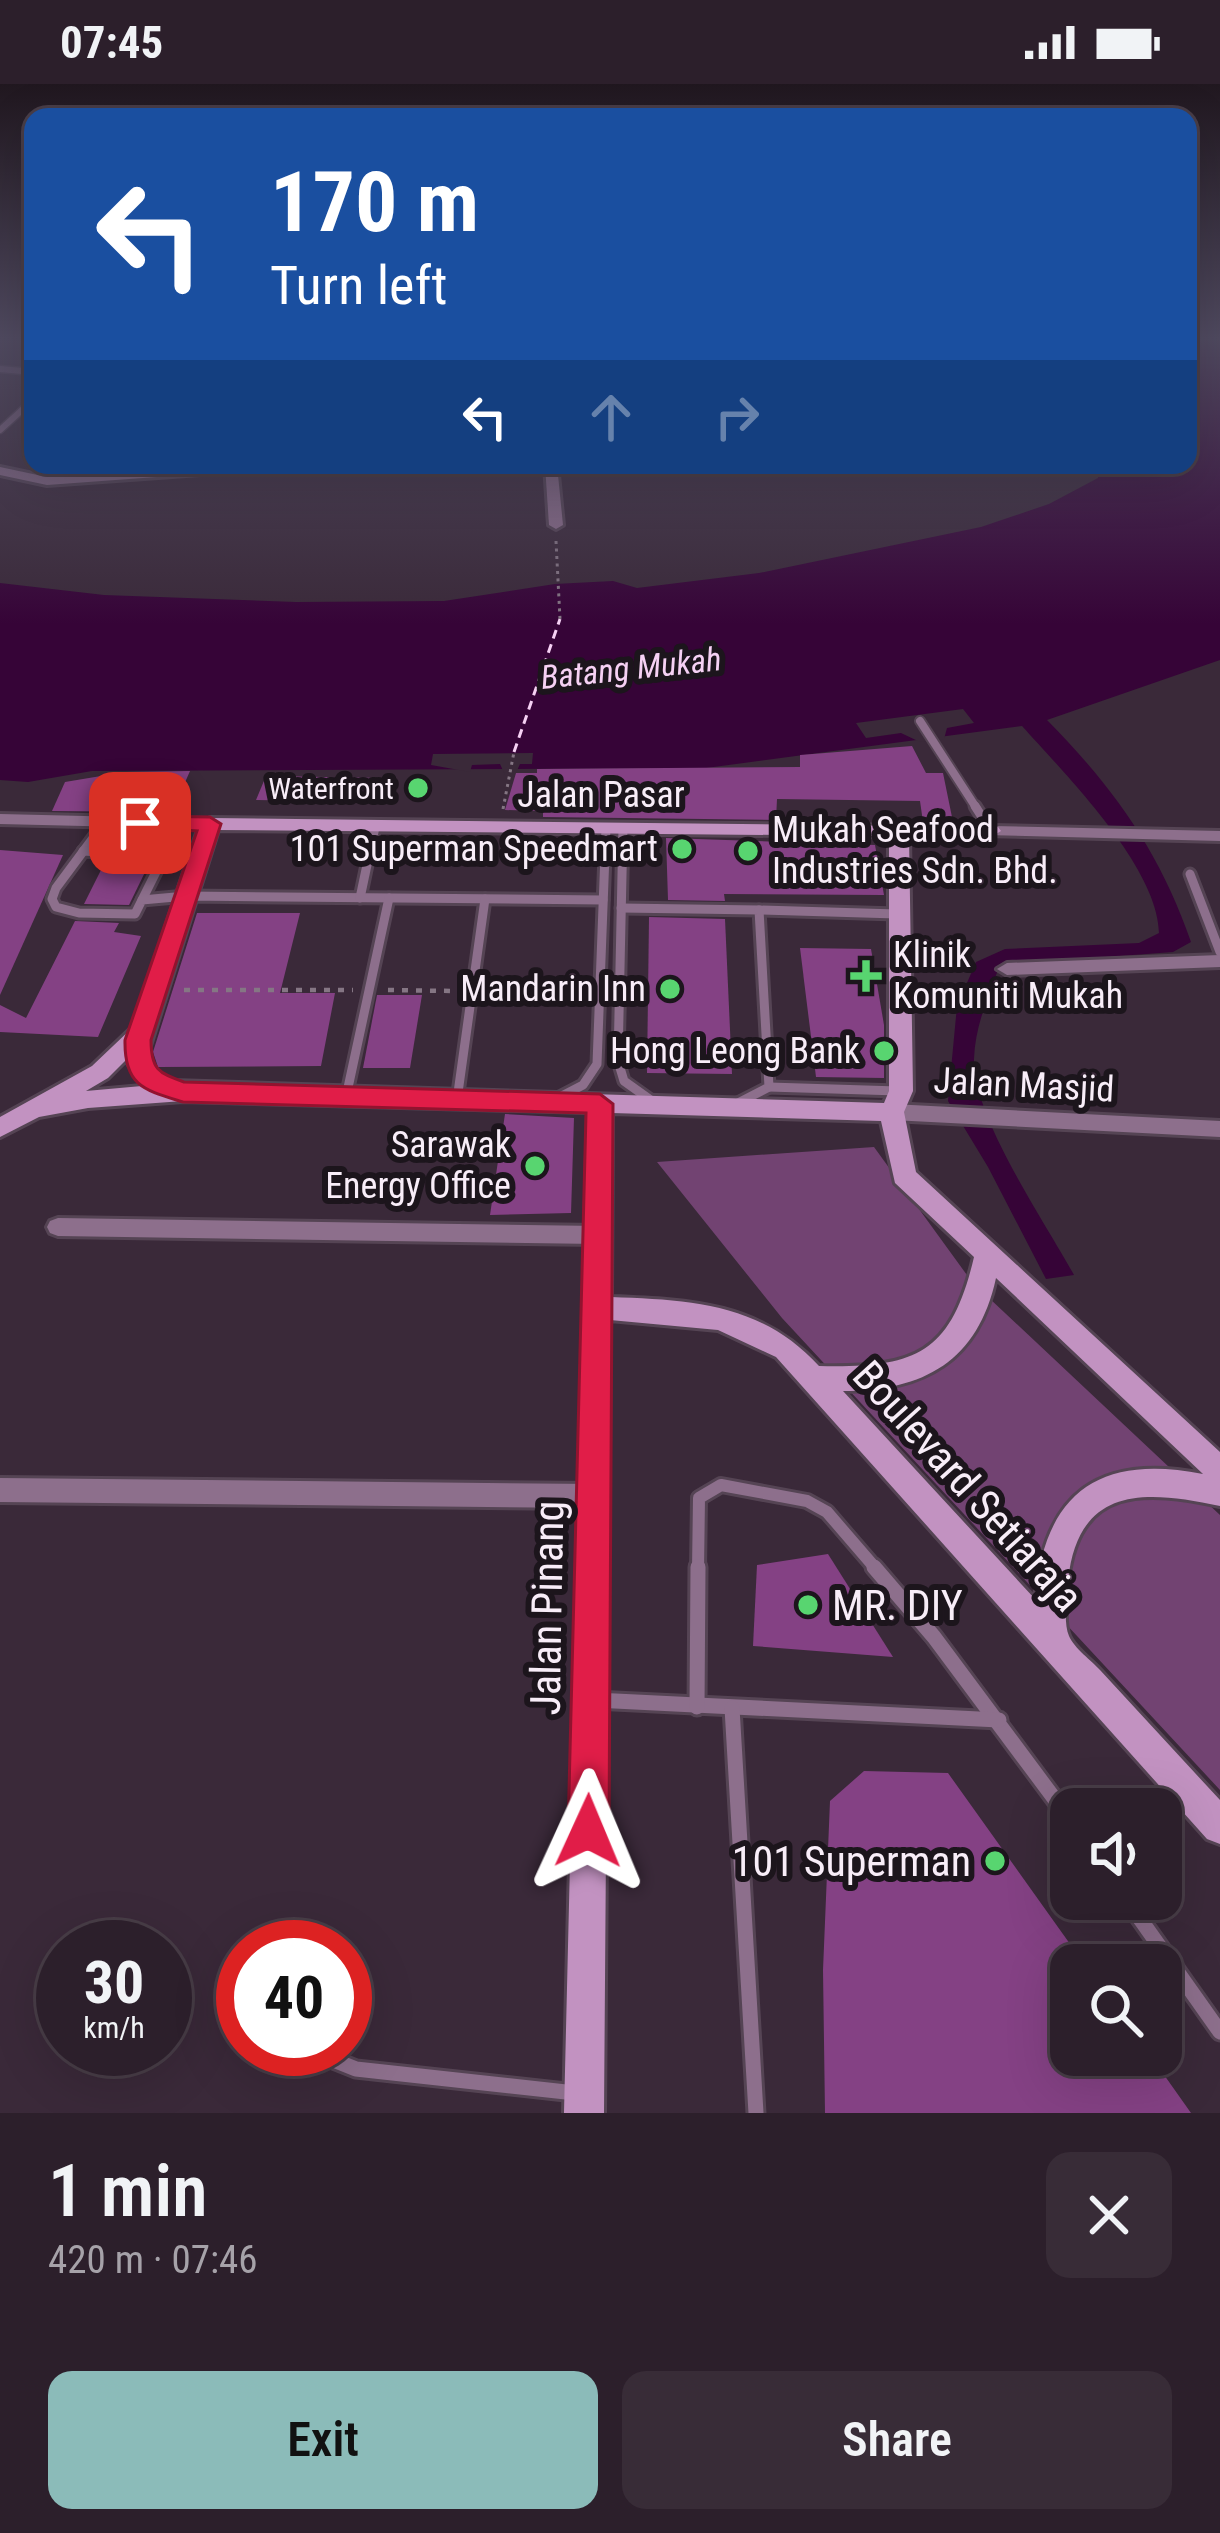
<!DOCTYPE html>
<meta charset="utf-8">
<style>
:root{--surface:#2c1f2b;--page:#382c37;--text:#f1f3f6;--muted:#a6a2a9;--line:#483d47;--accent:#8bbbb9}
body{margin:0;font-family:"Roboto Condensed",sans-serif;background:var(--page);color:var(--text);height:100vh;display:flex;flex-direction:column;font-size:45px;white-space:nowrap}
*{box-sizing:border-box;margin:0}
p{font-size:39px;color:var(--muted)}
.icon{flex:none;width:66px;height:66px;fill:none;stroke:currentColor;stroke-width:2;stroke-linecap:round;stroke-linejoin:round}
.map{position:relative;height:2029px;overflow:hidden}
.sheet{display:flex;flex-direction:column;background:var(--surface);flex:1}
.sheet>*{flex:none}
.hud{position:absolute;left:24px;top:24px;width:1173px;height:366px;border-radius:24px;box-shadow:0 12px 48px #0002,0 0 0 3px var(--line);background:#1a4fa0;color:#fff;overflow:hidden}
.controls{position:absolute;left:1050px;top:1704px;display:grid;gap:24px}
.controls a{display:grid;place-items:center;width:132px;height:132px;border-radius:24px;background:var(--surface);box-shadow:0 12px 48px #0002,0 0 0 3px var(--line);font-size:60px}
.speed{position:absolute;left:36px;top:1836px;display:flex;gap:24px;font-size:60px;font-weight:700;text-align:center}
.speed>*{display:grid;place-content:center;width:156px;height:156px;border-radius:50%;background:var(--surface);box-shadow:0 12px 48px #0002,0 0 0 3px var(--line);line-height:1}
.speed small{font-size:30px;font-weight:400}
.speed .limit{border:18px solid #d22;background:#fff;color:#111}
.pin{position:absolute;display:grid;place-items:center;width:102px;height:102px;color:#fff;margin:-51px;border-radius:24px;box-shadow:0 6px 18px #0006}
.me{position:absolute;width:132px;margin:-66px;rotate:1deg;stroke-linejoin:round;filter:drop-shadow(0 0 9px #0008)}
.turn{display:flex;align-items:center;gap:42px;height:252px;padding:0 48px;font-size:54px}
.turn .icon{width:156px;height:156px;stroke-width:2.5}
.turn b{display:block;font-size:84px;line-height:102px}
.lanes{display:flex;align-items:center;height:114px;padding:0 48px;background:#0003;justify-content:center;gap:60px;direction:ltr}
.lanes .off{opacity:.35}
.round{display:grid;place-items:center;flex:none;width:126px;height:126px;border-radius:24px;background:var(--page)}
.headline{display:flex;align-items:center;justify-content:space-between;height:204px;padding:0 48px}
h1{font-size:72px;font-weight:600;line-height:90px}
.button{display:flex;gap:24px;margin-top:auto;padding:24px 48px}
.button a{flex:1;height:138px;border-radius:24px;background:var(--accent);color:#111;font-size:48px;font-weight:600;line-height:138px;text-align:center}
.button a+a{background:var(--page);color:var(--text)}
.status{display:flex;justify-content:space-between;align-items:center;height:84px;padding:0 60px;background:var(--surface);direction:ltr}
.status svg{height:33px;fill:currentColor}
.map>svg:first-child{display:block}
.green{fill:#724372}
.water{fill:#360437}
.pier{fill:#3a2939}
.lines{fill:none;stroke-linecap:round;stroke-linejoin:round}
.ferry{stroke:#f6d1f4;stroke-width:3;stroke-dasharray:9 6;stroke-linecap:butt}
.building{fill:#844184}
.lane-far4-casing{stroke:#554454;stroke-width:9}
.lane-far3-casing{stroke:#554454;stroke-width:12}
.lane-far2-casing{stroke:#554454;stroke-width:15}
.lane-far1-casing{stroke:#554454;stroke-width:18}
.lane-casing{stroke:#554454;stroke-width:21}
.street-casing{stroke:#554454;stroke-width:6}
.secondary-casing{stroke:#554454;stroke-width:6}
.path-far1{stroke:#857684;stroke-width:3;stroke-dasharray:3 4.5;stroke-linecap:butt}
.path{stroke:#857684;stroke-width:4.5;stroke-dasharray:6 8;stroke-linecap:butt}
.lane-far4{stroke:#8d6f8c;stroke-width:6}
.lane-far3{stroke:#8d6f8c;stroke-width:8}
.lane-far2{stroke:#8d6f8c;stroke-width:9}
.lane-far1{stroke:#8d6f8c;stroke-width:12}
.lane{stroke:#8d6f8c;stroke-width:15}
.street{fill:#8d6f8c;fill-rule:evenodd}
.secondary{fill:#c292c1;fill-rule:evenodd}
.route{fill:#e11d48;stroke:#92132f;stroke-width:3}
.poi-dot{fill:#58d570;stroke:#1c151c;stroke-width:4.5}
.labels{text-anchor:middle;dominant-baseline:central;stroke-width:12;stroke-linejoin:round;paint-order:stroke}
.far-poi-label{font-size:30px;fill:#f8edf8;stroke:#1c151c;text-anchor:end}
.far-water-label{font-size:33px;font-style:italic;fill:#f6d1f4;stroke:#1c151c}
.street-label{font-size:36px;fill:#f8edf8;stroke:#1c151c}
.poi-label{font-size:36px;fill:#f8edf8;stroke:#1c151c;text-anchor:end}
.near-street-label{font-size:42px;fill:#f8edf8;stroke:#1c151c}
.near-poi-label{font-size:42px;fill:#f8edf8;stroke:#1c151c;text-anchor:start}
</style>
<div class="status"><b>07:45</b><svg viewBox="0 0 49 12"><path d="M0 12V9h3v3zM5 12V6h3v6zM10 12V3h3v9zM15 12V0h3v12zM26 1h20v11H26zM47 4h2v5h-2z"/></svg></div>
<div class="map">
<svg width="1220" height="2029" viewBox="0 0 1220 2029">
<rect width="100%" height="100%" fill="#3a2939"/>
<polygon class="green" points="874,1063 972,1198 1220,1431 1220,1706 782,1234 657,1078"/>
<path class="water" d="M1188,256h32v320l-173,60c67,68 113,132 144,222l-18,10 -135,10 -40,8c-11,29 -23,58 -24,89 -2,57 71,163 100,216l-28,4 -58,-112 -40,-66 9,-95 19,-44 29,-13 134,-6 20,-10c-1,-66 -94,-159 -137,-207l-316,42 -614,3 -64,11 -28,-2v-197l104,12 192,7 148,-1 111,-17 58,-3 24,7 122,-15 222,-46 68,-23 49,-26 1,-13h89z"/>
<g class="pier">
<polygon points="963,625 974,639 947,644 944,655 932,656 920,658 901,649 866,654 856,639"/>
<polygon points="533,669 532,680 520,680 515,691 505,691 500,680 472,681 470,688 431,681 433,670"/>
</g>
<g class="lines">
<polyline class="ferry" points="514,668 560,535"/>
</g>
<g class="building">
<polygon points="912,662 926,689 943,689 953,738 923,738 920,717 777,715 776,736 543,733 543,727 505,726 516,689 537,689 537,685 800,683 800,671"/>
<polygon points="190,687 172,728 52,727 65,698 125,688"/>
<polygon points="266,692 384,694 379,718 256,716"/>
<polygon points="666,754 875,761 884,811 724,810 725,817 668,816"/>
<polygon points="0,766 63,771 0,911"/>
<polygon points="124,779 148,782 129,821 84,820 104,780"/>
<polygon points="197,829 300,829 280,909 335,909 321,982 158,983 153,968"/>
<polygon points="649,833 725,835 732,990 647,989"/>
<polygon points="75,837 119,839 114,848 141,852 98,953 0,948 0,921 26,934"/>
<polygon points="800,864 871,865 884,941 884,994 816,993"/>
<polygon points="377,911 422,911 410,984 363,984"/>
<polygon points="505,1030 574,1034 571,1129 490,1131"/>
<polygon points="828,1470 893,1573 753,1562 757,1481"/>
<polygon points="864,1687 948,1689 1085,1881 1071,1881 1071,1971 1150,1971 1191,2029 825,2029 823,1886 830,1717"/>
</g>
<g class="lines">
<g class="lane-far4-casing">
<g id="lane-far4">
<polyline points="0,285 33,288"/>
<polyline points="0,346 33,316"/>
</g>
</g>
<g class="lane-far3-casing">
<polyline id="lane-far3" points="920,637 977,725"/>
</g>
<g class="lane-far2-casing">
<g id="lane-far2">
<polyline points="975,722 991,747"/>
<polyline points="105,738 56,804 52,815 56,823 79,829 135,830 142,816 186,812 603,816"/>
<polyline points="623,744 618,977 624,997 652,1017"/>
<polyline points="83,767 147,771 156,777 157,786 142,816"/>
<polyline points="1190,790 1220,868"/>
<polyline points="360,814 375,743"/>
<polyline points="621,824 759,826 769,1003 738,1019"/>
<polyline points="759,826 897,830"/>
<polyline points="769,1003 898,1007"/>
<polyline points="346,1013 389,814"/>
<polyline points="558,1014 583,1001 597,980 606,744"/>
<polyline points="457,1016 485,815"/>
</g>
</g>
<g class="lane-far1-casing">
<polyline id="lane-far1" points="698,1486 699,1414 721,1401 807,1417 827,1428 877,1486"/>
</g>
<g class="lane-casing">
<g id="lane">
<polyline points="874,1483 934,1553 1071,1737"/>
<polyline points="595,1616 999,1636"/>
<polyline points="697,1623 698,1483"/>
<polyline points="732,1624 756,2029"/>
<polyline points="1126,1815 1220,1948"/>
<polyline points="236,1904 243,1912"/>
<polyline points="306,1965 356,1985 575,2009"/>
</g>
</g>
<g class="street-casing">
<g id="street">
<polygon points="217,381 274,381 268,385 47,401 0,391 0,383 47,393"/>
<polygon points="545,381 557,381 563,441 556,445 549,441"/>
<polygon points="0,730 210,735 219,740 210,745 0,740"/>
<polygon points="991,742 1220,747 1220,757 985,751 985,743"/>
<polygon points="1220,871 1220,883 1007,891 997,885 1007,879"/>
<polygon points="892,1020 1220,1037 1220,1053 892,1036 881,1028"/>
<polygon points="58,1134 598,1142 606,1145 609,1151 606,1157 598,1160 58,1152 50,1149 47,1143 50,1137"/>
<polygon points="0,1394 593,1400 602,1403 606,1412 602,1421 593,1424 0,1418"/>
</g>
</g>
<g class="secondary-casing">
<path id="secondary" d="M210,734l788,9 3,4 -10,6 -82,-1 4,255 -9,21 12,60 304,280v54c-75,-16 -142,-21 -152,75 -1,15 -5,41 1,55 5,12 23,25 31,34 40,43 80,87 120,130v44l-13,-5 -431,-482 -58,-27 -108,-10 -6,793h-40l24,-1001 -405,-11 -95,7 -49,9 -39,20v-20l92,-51 41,-39 67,-203zM218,746l671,6v255l-5,12 -712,-22 -18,-11 -6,-18zM126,976l16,26 -56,5 22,-13zM612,1029l269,8 14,62 79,74c-23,98 -59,111 -155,109 -58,-63 -128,-66 -208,-69zM996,1194l207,196c-105,-21 -159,20 -168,125l-192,-208c81,0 135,-30 153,-113z"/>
</g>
<g class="path-far1">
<polyline points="556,457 560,535"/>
<polyline points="503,725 514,668"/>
</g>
<g class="path">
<polyline points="184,906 353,906"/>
<polyline points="388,906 455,907"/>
</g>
<use href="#lane-far4" class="lane-far4"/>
<use href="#lane-far3" class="lane-far3"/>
<use href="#lane-far2" class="lane-far2"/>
<use href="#lane-far1" class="lane-far1"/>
<use href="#lane" class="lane"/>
<use href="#street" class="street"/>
<use href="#secondary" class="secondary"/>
</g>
<linearGradient id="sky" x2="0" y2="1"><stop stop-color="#20171f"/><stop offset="0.47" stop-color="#4f495f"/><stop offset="1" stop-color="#4f495f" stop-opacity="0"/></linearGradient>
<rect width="1220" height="540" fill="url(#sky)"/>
<path class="route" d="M140,732l70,1 11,7 -70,216c0,29 7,33 33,42l416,12 13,10 -4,727 -6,14 -15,6 -14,-6 -6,-14 18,-718 -403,-11c-39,-12 -59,-16 -58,-62l72,-209 -65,-4 -3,-4z"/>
<g class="poi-dot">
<circle cx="418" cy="704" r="12"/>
<circle cx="682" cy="765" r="12"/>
<circle cx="748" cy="767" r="12"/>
<path d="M860 874h12v12h12v12h-12v12h-12v-12h-12v-12h12z"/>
<circle cx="670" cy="905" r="12"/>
<circle cx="884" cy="967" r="12"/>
<circle cx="535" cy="1082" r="12"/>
<circle cx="808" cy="1521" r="12"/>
<circle cx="995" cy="1777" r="12"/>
</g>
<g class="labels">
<g class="far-poi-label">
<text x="394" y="704">Waterfront</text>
</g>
<g class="far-water-label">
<text transform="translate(631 584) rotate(-6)">Batang Mukah</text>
</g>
<g class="street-label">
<text x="601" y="711">Jalan Pasar</text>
<text transform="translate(1024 1001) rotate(3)">Jalan Masjid</text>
</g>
<g class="poi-label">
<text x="772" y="746" text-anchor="start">Mukah Seafood<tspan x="772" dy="41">Industries Sdn. Bhd.</tspan></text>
<text x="658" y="765">101 Superman Speedmart</text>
<text x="893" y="871" text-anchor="start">Klinik<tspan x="893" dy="41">Komuniti Mukah</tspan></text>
<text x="646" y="905">Mandarin Inn</text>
<text x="860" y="967">Hong Leong Bank</text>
<text x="511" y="1061">Sarawak<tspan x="511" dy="41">Energy Office</tspan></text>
</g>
<g class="near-street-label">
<text transform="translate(968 1402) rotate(48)">Boulevard Setiaraja</text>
<text transform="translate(547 1524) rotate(-89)">Jalan Pinang</text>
</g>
<g class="near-poi-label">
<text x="832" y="1521">MR. DIY</text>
<text x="971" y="1777" text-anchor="end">101 Superman</text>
</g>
</g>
</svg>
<div class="controls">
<a><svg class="icon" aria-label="sound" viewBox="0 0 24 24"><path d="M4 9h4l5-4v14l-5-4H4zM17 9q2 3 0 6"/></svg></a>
<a><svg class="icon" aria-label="search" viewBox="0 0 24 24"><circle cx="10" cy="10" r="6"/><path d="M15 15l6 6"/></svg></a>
</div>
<div class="speed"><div>30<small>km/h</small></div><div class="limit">40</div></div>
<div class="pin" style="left:140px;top:739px;background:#d93025"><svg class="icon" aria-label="arrive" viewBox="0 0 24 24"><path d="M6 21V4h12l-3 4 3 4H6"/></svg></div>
<svg class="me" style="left:588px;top:1747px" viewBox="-20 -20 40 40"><path d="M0-17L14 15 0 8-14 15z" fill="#e11d48" stroke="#fff" stroke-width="4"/></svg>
<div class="hud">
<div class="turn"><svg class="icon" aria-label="left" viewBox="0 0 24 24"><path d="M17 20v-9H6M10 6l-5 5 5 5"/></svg><div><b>170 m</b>Turn left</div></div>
<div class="lanes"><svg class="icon" aria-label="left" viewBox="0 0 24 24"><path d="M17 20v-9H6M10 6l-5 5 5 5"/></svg><svg class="icon off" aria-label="ahead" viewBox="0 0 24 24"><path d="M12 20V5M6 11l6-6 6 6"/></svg><svg class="icon off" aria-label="right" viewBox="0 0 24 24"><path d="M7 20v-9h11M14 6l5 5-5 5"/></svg></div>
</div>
</div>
<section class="sheet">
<div class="headline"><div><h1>1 min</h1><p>420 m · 07:46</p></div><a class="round"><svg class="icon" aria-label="close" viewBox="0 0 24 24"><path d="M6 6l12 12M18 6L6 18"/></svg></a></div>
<div class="button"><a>Exit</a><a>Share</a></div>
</section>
